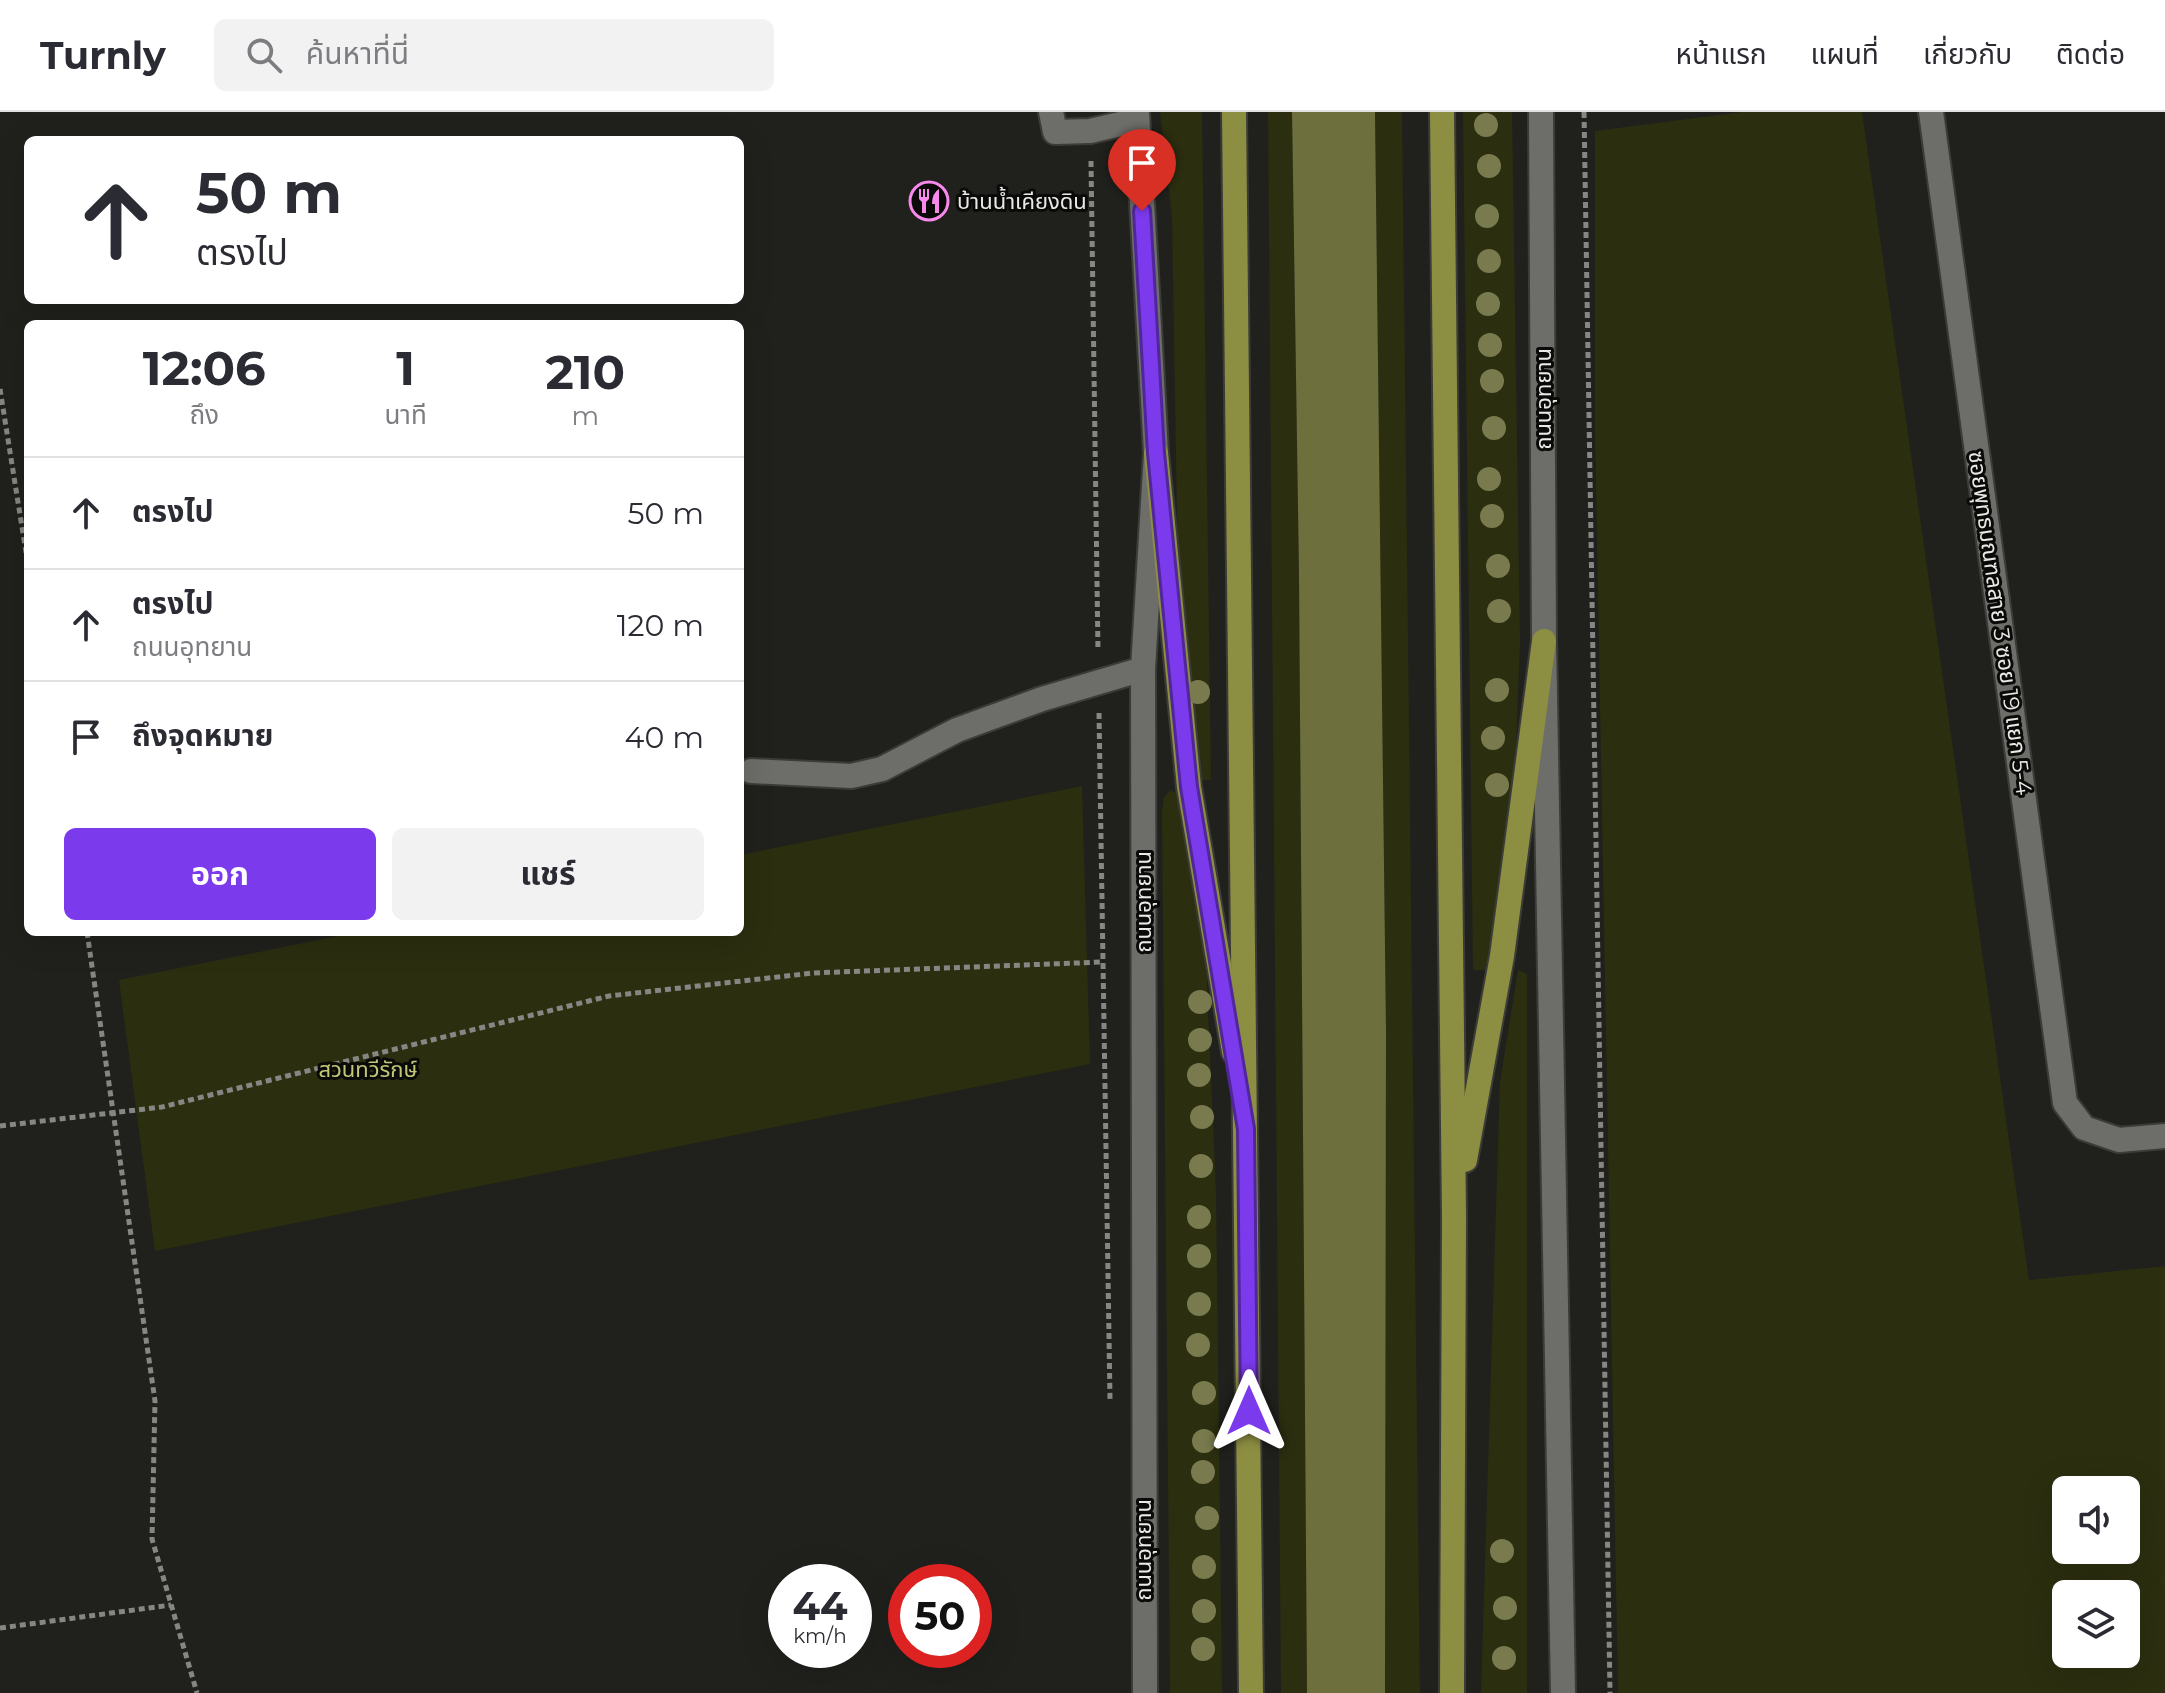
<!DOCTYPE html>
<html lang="th">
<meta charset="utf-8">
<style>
:root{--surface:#fff;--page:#f2f2f3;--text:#2b2b33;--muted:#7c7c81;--line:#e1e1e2;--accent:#7c3aed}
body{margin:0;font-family:Montserrat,"Noto Sans Thai",sans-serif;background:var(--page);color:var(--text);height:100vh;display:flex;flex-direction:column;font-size:30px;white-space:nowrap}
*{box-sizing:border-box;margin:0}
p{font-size:26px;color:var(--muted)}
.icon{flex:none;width:44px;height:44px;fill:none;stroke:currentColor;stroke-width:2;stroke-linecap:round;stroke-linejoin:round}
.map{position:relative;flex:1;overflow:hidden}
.side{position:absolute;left:24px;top:208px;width:720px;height:616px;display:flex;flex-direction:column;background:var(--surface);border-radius:12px;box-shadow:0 8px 32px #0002}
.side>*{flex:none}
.top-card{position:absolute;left:24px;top:24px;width:720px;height:168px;border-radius:12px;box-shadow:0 8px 32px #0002;background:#fff;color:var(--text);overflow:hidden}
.tools{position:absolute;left:2052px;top:1364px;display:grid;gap:16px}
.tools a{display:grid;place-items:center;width:88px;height:88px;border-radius:12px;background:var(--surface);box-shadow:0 8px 32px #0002;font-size:40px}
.speed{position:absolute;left:768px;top:1452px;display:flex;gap:16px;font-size:40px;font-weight:700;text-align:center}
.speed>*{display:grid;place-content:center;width:104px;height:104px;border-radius:50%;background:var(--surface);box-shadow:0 8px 32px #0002;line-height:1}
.speed small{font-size:20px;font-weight:400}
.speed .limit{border:12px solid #d22;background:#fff;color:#111}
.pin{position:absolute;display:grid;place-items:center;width:68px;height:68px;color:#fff;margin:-82px -34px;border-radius:50% 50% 50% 0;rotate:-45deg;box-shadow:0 0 8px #0007}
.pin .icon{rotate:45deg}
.me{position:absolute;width:88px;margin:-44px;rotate:0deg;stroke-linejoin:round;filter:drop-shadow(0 0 6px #0008)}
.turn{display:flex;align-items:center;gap:28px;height:168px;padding:0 40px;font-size:36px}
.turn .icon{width:104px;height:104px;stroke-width:2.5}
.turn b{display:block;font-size:56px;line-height:68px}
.eta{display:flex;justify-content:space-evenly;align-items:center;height:136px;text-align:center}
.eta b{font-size:48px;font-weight:700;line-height:56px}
.button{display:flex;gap:16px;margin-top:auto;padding:16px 40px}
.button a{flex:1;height:92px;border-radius:12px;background:var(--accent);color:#fff;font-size:32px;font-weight:700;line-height:92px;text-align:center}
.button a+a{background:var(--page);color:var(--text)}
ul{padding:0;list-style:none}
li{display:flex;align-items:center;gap:24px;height:112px;padding:0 40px;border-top:2px solid var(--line)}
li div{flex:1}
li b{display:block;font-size:30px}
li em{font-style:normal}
header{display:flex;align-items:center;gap:48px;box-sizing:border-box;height:112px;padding:0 40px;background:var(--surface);border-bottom:2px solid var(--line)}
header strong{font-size:38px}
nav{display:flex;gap:44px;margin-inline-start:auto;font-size:28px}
.search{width:560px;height:72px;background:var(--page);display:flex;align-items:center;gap:20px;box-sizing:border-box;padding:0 28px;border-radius:12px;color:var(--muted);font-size:30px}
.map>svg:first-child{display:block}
.green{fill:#2c2e10;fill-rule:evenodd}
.water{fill:#6d6f3c}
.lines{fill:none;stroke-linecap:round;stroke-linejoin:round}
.minor-casing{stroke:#3b3b38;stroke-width:28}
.major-casing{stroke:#3b3b38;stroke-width:28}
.path{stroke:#868784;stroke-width:5;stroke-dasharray:6 4;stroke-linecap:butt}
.minor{stroke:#6d6d69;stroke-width:24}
.major{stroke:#8c8e42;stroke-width:24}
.tree{fill:#797b4e}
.route-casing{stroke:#51269a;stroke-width:20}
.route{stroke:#7c3aed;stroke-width:14}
.labels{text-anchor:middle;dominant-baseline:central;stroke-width:6;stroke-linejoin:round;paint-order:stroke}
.poi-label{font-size:22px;fill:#e9eae7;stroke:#0a0a08;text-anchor:start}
.street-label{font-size:22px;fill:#e9eae7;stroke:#0a0a08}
.park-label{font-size:22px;fill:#c2c677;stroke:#0a0a08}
</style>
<header>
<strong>Turnly</strong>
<div class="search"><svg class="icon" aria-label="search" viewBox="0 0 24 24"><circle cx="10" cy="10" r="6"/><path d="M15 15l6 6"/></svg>ค้นหาที่นี่</div>
<nav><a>หน้าแรก</a><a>แผนที่</a><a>เกี่ยวกับ</a><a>ติดต่อ</a></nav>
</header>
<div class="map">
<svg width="2165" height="1581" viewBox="0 0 2165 1581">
<rect width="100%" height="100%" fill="#20201d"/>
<g class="green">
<polygon points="1160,0 1202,0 1211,668 1199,668 1178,461 1172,106"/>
<polygon points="1268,0 1292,0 1299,463 1307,1581 1281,1581"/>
<polygon points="1375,0 1402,0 1420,1581 1385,1581 1386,918"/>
<polygon points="1463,0 1512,0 1520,530 1515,659 1487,858 1473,858"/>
<path d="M1742,0h120l167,1168 136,-14v427h-547l-23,-1263v-299zM2126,1378v60h-60v-60zM2126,1482v60h-60v-60z"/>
<polygon points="1082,674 1090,952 155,1139 119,868 358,820 740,820 740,743"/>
<polygon points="1170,679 1176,680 1206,852 1216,1080 1222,1581 1170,1581 1162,699 1164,685"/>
<polygon points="1518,858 1527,862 1527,1581 1481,1581 1500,970"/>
</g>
<polygon class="water" points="1292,0 1375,0 1386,918 1385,1581 1307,1581 1299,463"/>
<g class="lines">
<g class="minor-casing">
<g id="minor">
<polyline points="1051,0 1055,20 1090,19 1137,8"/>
<polyline points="1137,0 1156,341 1143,557 1145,1581"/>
<polyline points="1541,0 1544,529 1563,1581"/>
<polyline points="1931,0 2065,991 2084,1016 2119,1028 2165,1024"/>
<polyline points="751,659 851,664 882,657 957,618 1042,587 1143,557"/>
</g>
</g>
<g class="major-casing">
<g id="major">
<polyline points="1234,0 1251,1581"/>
<polyline points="1442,0 1454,1106 1452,1581"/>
<polyline points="1156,341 1189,675 1234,940"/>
<polyline points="1465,1048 1502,844 1544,529"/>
</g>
</g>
<g class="path">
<polyline points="1584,0 1610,1581"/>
<polyline points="1091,49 1098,539"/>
<polyline points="0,277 28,453"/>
<polyline points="1099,601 1110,1287"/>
<polyline points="87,820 155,1289 152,1427 197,1581"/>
<polyline points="0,1014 162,995 609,884 813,861 1103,850"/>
<polyline points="0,1516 171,1493"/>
</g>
<use href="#minor" class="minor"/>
<use href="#major" class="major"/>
</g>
<g class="tree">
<circle cx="1486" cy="13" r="12"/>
<circle cx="1489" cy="54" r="12"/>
<circle cx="1487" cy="104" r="12"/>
<circle cx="1489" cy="149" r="12"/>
<circle cx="1488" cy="192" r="12"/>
<circle cx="1490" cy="233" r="12"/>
<circle cx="1492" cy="269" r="12"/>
<circle cx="1494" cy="316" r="12"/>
<circle cx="1489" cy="367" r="12"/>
<circle cx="1492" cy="404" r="12"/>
<circle cx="1498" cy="454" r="12"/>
<circle cx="1499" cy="499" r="12"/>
<circle cx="1497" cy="578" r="12"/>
<circle cx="1198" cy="580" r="12"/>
<circle cx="1493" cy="626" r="12"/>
<circle cx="1497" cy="673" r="12"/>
<circle cx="1200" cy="890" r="12"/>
<circle cx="1200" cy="928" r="12"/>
<circle cx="1199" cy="963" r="12"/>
<circle cx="1202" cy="1005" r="12"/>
<circle cx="1201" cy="1054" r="12"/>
<circle cx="1199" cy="1105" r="12"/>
<circle cx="1199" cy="1144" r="12"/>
<circle cx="1199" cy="1192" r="12"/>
<circle cx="1198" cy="1233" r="12"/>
<circle cx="1204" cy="1281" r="12"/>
<circle cx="1204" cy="1329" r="12"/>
<circle cx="1203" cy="1360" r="12"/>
<circle cx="1207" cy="1406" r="12"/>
<circle cx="1502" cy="1439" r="12"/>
<circle cx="1204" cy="1455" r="12"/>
<circle cx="1505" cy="1496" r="12"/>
<circle cx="1204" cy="1499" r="12"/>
<circle cx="1203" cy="1537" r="12"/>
<circle cx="1504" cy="1546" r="12"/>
</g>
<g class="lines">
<g class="route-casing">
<polyline id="route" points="1142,99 1156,341 1189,675 1246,1017 1249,1299"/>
</g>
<use href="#route" class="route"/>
</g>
<defs>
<g id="restaurant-ring" transform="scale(2)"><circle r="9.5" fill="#0a0a08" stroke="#f788ec" stroke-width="1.5"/><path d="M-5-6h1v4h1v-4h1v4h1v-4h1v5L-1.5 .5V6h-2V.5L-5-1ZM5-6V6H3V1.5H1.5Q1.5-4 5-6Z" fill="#f788ec"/></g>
</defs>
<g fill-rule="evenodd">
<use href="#restaurant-ring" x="929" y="89"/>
</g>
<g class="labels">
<g class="poi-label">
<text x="957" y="89">บ้านน้ำเคียงดิน</text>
</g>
<g class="street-label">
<text transform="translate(1543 287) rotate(-90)">ถนนอุทยาน</text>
<text transform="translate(2000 511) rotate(82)">ซอยพุทธมณฑลสาย 3 ซอย 19 แยก 5-4</text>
<text transform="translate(1143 790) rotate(-90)">ถนนอุทยาน</text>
<text transform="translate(1143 1438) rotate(-90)">ถนนอุทยาน</text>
</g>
<g class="park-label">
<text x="368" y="957">สวนทวีรักษ์</text>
</g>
</g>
</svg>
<div class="tools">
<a><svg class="icon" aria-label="sound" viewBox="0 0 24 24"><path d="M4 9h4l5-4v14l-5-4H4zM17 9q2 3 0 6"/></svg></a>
<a><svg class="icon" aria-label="layers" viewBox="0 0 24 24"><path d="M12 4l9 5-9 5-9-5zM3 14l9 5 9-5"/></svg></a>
</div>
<div class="speed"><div>44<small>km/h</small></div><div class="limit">50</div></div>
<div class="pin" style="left:1142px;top:99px;background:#d93025"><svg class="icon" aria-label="arrive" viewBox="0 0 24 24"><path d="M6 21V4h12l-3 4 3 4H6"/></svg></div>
<svg class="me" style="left:1249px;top:1299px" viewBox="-20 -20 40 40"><path d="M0-17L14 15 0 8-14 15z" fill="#7c3aed" stroke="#fff" stroke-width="4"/></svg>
<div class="top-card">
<div class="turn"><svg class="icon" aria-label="ahead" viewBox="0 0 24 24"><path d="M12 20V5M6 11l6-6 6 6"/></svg><div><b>50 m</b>ตรงไป</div></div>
</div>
<section class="side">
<div class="eta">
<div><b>12:06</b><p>ถึง</p></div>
<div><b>1</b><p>นาที</p></div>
<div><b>210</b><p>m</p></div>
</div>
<ul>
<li><svg class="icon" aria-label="ahead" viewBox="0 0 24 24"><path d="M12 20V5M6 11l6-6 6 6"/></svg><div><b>ตรงไป</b></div><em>50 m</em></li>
<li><svg class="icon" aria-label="ahead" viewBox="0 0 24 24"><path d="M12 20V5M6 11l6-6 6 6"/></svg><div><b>ตรงไป</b><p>ถนนอุทยาน</p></div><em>120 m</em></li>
<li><svg class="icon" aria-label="arrive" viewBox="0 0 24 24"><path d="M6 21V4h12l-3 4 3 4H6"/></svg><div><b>ถึงจุดหมาย</b></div><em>40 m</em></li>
</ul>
<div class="button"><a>ออก</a><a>แชร์</a></div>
</section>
</div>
